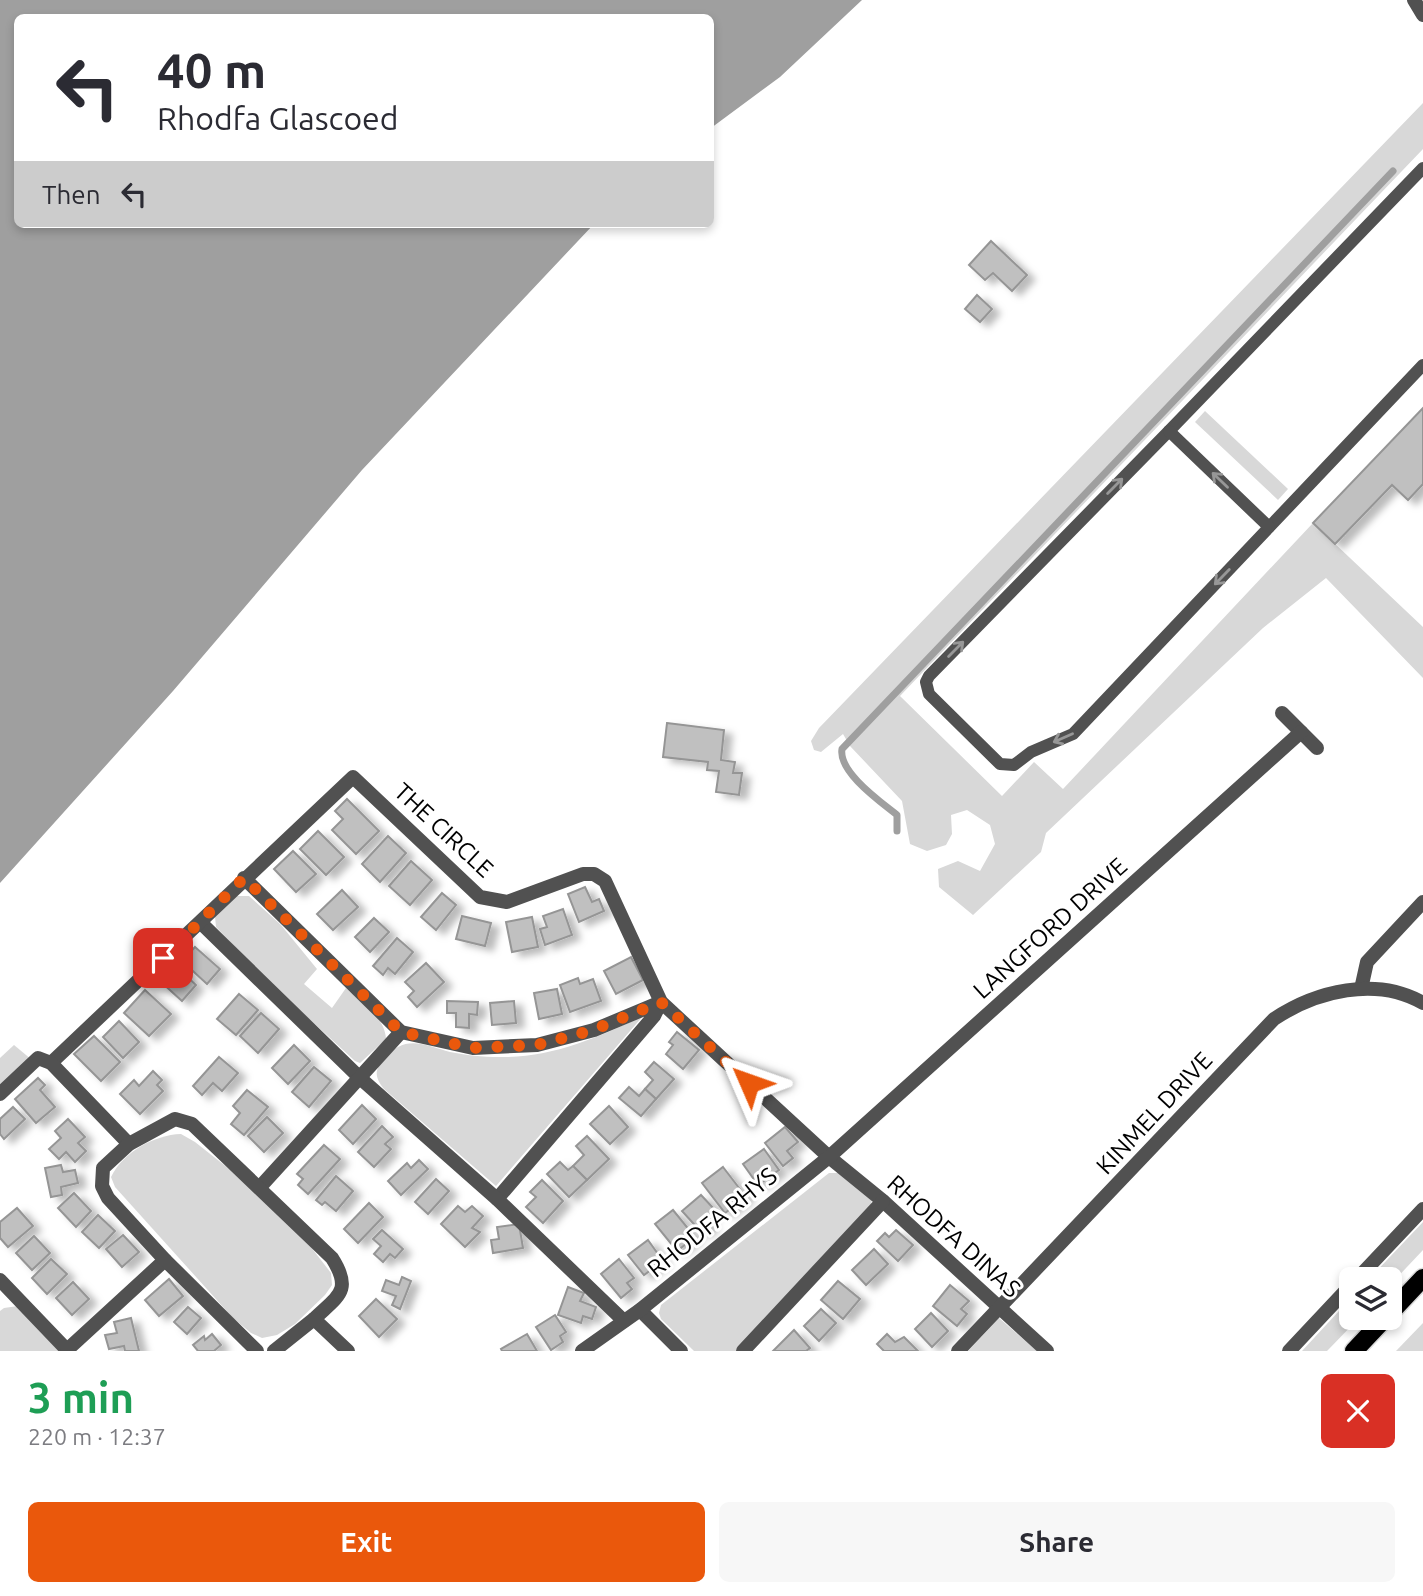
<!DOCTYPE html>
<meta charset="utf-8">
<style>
:root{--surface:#fff;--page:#f7f7f7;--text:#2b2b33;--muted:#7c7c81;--accent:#ea580c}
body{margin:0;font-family:Ubuntu,sans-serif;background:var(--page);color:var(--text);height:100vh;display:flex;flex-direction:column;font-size:26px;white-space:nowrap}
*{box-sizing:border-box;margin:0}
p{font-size:23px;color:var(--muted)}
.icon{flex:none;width:38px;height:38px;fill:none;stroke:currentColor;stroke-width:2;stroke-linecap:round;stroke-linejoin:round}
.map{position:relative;height:1351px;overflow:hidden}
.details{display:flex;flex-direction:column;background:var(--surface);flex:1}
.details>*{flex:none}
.banner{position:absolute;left:14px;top:14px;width:700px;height:214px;border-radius:10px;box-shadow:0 4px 10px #0003;background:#fff;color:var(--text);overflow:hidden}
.controls{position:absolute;left:1339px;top:1267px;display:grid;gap:14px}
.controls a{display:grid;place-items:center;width:63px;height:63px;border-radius:10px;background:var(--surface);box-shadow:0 4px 10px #0003;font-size:35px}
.pin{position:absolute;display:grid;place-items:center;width:60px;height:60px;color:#fff;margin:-30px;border-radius:14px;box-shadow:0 4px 10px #0006}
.me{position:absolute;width:77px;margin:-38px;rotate:313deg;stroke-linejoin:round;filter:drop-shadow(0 0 5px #0008)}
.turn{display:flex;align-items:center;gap:24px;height:147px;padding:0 28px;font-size:32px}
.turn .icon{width:91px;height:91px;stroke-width:2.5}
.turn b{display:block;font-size:49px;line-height:60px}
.then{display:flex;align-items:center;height:66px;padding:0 28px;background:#0003;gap:14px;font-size:26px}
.round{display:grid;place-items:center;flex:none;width:74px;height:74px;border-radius:10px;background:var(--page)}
.summary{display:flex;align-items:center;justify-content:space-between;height:119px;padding:0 28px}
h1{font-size:42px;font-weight:600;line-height:52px;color:#1e9e55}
.primary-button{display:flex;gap:14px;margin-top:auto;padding:14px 28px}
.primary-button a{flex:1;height:80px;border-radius:10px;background:var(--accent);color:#fff;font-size:28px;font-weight:600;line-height:80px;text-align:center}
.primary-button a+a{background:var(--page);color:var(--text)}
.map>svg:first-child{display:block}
.green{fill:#d8d8d8}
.water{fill:#9f9f9f}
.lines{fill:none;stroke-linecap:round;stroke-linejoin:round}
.stream{stroke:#9f9f9f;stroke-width:7}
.building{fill:#c0c0c0;stroke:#959595;stroke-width:2;filter:url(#shadow)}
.primary-casing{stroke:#dbdbdb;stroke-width:21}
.service{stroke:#515151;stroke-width:12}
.minor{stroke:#515151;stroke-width:14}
.tertiary{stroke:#515151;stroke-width:14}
.primary{stroke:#000;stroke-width:18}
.oneway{stroke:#979797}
.route{stroke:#ea580c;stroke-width:12;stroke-dasharray:0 21.6}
.labels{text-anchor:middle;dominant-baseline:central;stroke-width:6;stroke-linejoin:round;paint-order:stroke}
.street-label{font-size:24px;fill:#000;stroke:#fff}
</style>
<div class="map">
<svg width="1423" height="1351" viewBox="0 0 1423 1351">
<defs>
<filter id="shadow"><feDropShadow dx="8" dy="4.5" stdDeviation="3.5" flood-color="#0004"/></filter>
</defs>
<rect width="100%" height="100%" fill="#fff"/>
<g class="green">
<polygon points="1423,103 1423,149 900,696 1002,796 1034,762 1063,789 1313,523 1423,627 1423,678 1326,578 1263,628 1046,833 1041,852 973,915 939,887 938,869 958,861 980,871 995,844 990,825 967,810 951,815 952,834 946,845 927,851 910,844 902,801 850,746 843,734 821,752 814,750 811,741 819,728"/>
<polygon points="1205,411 1288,489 1278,500 1195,422"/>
<path d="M235,896h14l32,29 36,44 -13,15 28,24 14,-20c15,14 39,29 40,51l-26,24 -5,-2 -88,-81 -51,-53 -1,-11z"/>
<path d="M643,1016l-147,170 -112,-97c-10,-13 -10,-20 2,-31 3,-4 7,-9 12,-11 17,-9 35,1 52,5 15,3 33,5 49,5 52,1 98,-19 144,-41z"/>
<polygon points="14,1045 32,1060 0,1089 0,1058"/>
<path d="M181,1134l14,8 38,30 74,70 24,31 1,12 -7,10 -30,29 -18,11 -15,3 -11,-5 -18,-15 -118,-131 -4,-10c12,-25 43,-42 70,-43z"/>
<polygon points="829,1173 840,1173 872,1198 871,1206 736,1351 694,1351 661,1319 659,1313 661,1305"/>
<polygon points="1423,1222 1423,1250 1390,1285 1390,1279 1369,1279"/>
<polygon points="1351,1298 1351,1318 1359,1318 1327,1351 1302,1351"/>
<polygon points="18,1306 59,1351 0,1351 0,1311 4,1308"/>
<polygon points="999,1318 1037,1351 968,1351"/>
<polygon points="1423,1323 1423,1351 1396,1351"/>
</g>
<polygon class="water" points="0,0 862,0 780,77 711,128 710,18 18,18 18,224 594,224 362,470 173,691 0,883"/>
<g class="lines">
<path class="stream" d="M897,831v-16c-16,-13 -59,-43 -55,-66l551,-578"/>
</g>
<g class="building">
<polygon points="991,241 1027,275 1012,291 993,273 985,280 969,265"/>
<polygon points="977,295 992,309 980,322 965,309"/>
<polygon points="1423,408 1423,484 1408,500 1392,485 1335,544 1313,523"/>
<polygon points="667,723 724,730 721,760 735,762 733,773 742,773 739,795 716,792 719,771 707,770 708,762 663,757"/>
<polygon points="347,799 379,831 356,854 332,830 343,819 335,811"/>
<polygon points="318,831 344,857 326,875 300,849"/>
<polygon points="388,836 406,853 380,882 362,864"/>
<polygon points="293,851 316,874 296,892 274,869"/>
<polygon points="411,861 432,880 410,905 389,886"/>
<polygon points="585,887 592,902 599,899 604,911 579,922 568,894"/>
<polygon points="342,890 358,907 333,930 317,914"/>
<polygon points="442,893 456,905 436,930 421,917"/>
<polygon points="563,909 572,935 545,945 540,929 547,927 543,916"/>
<polygon points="462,916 491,923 485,946 456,939"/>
<polygon points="532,917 538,947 512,952 506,922"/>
<polygon points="374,918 389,932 370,952 355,937"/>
<polygon points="397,938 413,952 395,974 388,968 383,975 373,966"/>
<polygon points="195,947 220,969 207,984 182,961"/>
<polygon points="631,957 643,980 616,994 604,971"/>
<polygon points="426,963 444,982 417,1007 408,997 414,991 405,982"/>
<polygon points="176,966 196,985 182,1001 161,982"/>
<polygon points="578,978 580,984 593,979 601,1001 570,1012 560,985"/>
<polygon points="557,989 562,1014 539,1019 534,993"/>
<polygon points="145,990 171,1014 149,1036 124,1013"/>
<polygon points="239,994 258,1010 236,1035 217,1019"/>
<polygon points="447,1001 478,1002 477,1015 469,1014 469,1028 456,1027 456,1013 447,1013"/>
<polygon points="514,1001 516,1023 492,1025 490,1003"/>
<polygon points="261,1013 279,1029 258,1053 240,1036"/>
<polygon points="119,1021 139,1042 123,1058 103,1037"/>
<polygon points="677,1032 699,1050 683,1069 666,1054 673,1045 669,1042"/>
<polygon points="94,1036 120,1062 101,1081 74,1054"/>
<polygon points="294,1045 310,1061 288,1084 272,1068"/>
<polygon points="219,1057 238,1073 222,1091 213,1083 202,1095 193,1086"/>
<polygon points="654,1062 674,1079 656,1099 645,1089 653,1080 645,1072"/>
<polygon points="314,1067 331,1081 309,1107 292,1092"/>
<polygon points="153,1071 162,1080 157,1085 163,1091 140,1114 120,1094 134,1080 139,1086"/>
<polygon points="38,1078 45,1085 40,1090 55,1107 36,1123 15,1099"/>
<polygon points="629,1087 639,1096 645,1089 656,1099 641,1116 619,1098"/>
<polygon points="247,1090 268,1107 244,1135 231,1124 240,1113 233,1106"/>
<polygon points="362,1105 376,1119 353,1144 339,1130"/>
<polygon points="609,1106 628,1127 610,1144 590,1124"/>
<polygon points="13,1107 25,1119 4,1139 0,1134 0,1119"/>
<polygon points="267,1117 283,1133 264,1152 248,1136"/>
<polygon points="68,1119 85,1137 78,1143 86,1151 75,1162 66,1152 59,1159 49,1149 61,1138 55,1131"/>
<polygon points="382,1126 393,1137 385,1144 391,1149 374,1167 358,1152"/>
<polygon points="785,1127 798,1142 787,1151 793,1158 783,1166 765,1143"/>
<polygon points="587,1136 609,1159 587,1180 573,1166 584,1155 576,1146"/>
<polygon points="324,1145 340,1159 308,1194 298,1185 303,1179 297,1174"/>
<polygon points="764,1149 779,1170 758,1185 743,1164"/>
<polygon points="419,1160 428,1169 401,1195 388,1181 407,1163 411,1168"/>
<polygon points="560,1162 568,1170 573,1166 587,1180 569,1197 547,1174"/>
<polygon points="61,1165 63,1172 75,1170 78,1183 61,1187 62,1195 51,1197 45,1168"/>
<polygon points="723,1167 746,1197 725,1213 702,1183"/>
<polygon points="336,1176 353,1191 336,1211 325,1202 322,1205 316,1200"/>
<polygon points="436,1179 449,1191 428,1214 415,1202"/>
<polygon points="542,1180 563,1201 543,1223 526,1207 536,1197 530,1192"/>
<polygon points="74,1193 91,1211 76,1227 58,1208"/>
<polygon points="701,1195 715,1210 705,1219 711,1225 702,1233 682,1211"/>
<polygon points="369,1203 383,1217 358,1243 344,1229"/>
<polygon points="458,1206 465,1212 472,1206 483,1216 472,1228 480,1232 465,1247 441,1224"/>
<polygon points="17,1208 33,1226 8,1247 0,1238 0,1222"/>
<polygon points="673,1210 695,1237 677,1251 655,1224"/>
<polygon points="98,1215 115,1231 99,1248 82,1232"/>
<polygon points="519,1224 523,1248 493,1253 491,1240 499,1239 497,1227"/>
<polygon points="382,1230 403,1249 395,1258 390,1254 383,1262 374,1254 381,1246 373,1239"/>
<polygon points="896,1230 913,1245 898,1261 877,1241 885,1233 889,1237"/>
<polygon points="123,1235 139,1252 122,1267 106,1249"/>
<polygon points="34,1236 50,1253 32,1270 16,1253"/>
<polygon points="648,1240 663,1261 644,1275 628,1255"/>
<polygon points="874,1249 888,1264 866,1285 852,1270"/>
<polygon points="51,1259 67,1274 47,1294 32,1278"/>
<polygon points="619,1259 634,1278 627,1283 632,1289 621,1298 601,1274"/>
<polygon points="402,1277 411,1281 400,1309 392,1305 396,1296 382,1291 386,1280 399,1285"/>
<polygon points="169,1279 183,1296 159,1316 145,1300"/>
<polygon points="838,1281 860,1299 843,1319 821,1300"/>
<polygon points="73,1282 89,1299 72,1315 56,1298"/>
<polygon points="950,1285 969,1301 961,1309 967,1314 957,1326 933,1306"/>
<polygon points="568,1287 584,1293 580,1301 596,1307 592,1319 583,1316 581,1323 558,1315"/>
<polygon points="376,1299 397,1319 379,1337 359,1316"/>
<polygon points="188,1307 201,1318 187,1334 174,1322"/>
<polygon points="821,1309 836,1323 819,1341 804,1326"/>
<polygon points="931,1313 948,1331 932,1347 915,1329"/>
<polygon points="555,1315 566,1332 560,1336 563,1342 551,1350 536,1327"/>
<polygon points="131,1318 139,1351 125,1351 124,1346 109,1349 105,1335 117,1333 114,1322"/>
<polygon points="794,1330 810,1348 806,1351 773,1351"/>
<polygon points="212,1334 221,1345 214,1351 198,1351 193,1345 204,1336 205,1340"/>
<polygon points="527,1334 537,1351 502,1351 501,1349"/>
<polygon points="887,1334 895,1342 904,1337 918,1351 884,1351 877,1344"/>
</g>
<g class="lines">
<g class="primary-casing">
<g id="primary">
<polyline points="1390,1313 1423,1278"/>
<polyline points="1354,1351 1385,1318"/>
</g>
</g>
<g class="service">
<polyline points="1423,168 1169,431 929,676 926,682 929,694 1000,764 1014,765 1031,752 1073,734 1423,365"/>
<polyline points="1169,431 1269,527"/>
</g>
<g class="minor">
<polyline points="1282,713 1317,748"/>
<polyline points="244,878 401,1032 473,1048 537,1045 594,1030 661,1002 654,1016 497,1199"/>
<polyline points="201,923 360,1078 497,1199 624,1321"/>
<polyline points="1361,989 1367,962 1423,902"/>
<polyline points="51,1063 353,777 480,897 507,902 583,874 594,874 605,881 661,1002 829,1157 883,1201 1047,1351"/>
<polyline points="0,1094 38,1058 51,1063 129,1144"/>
<polyline points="260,1187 401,1032"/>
<polyline points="1357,1279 1423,1209"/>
<polyline points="0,1280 68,1351"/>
<polyline points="640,1310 681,1351"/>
<polyline points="67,1350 165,1260"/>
<path d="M257,1351l-92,-91 -57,-62 -6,-12 1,-18 26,-24 46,-25 17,5 140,134c21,33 6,38 -18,61l34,32"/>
<polyline points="274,1351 314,1319"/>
<polyline points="582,1351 640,1310 829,1157 1301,732"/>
<polyline points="743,1351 883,1201"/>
<path d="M958,1351l316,-332c42,-28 102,-43 149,-16"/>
<polyline points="1289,1351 1351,1285"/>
</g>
<polyline class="tertiary" points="1414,0 1423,15"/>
<use href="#primary" class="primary"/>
</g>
<defs><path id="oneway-shaft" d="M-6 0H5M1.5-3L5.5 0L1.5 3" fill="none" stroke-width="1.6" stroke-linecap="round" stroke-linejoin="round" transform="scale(1.75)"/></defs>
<g class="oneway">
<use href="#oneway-shaft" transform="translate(1220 480) rotate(-136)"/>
<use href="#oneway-shaft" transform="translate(1115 486) rotate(-45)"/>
<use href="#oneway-shaft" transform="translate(1222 577) rotate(134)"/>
<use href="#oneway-shaft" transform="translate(956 649) rotate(-45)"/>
<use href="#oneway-shaft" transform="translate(1063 738) rotate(156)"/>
</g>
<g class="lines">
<polyline class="route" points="163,958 244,878 401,1032 473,1048 537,1045 593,1030 661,1002 749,1083"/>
</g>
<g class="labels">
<g class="street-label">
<text transform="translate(444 830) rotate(43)">THE CIRCLE</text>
<text transform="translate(1050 928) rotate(-42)">LANGFORD DRIVE</text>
<text transform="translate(1154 1113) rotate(-47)">KINMEL DRIVE</text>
<text transform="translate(712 1222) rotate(-39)">RHODFA RHYS</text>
<text transform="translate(954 1236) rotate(42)">RHODFA DINAS</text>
</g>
</g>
</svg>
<div class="controls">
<a><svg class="icon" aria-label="layers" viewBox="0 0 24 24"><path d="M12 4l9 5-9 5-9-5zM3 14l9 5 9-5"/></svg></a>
</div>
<div class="pin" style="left:163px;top:958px;background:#d93025"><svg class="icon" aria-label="arrive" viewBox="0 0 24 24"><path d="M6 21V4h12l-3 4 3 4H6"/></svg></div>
<svg class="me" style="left:749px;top:1083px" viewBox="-20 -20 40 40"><path d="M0-17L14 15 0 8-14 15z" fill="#ea580c" stroke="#fff" stroke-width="4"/></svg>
<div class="banner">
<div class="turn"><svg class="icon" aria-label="left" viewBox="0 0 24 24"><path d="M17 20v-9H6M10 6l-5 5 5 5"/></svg><div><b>40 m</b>Rhodfa Glascoed</div></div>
<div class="then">Then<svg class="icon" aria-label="left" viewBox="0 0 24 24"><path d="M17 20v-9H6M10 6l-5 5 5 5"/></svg></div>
</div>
</div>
<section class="details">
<div class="summary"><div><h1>3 min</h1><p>220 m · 12:37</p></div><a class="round" style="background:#d93025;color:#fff"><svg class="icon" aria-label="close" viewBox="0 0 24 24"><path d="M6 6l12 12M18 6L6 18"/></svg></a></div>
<div class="primary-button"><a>Exit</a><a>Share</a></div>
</section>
